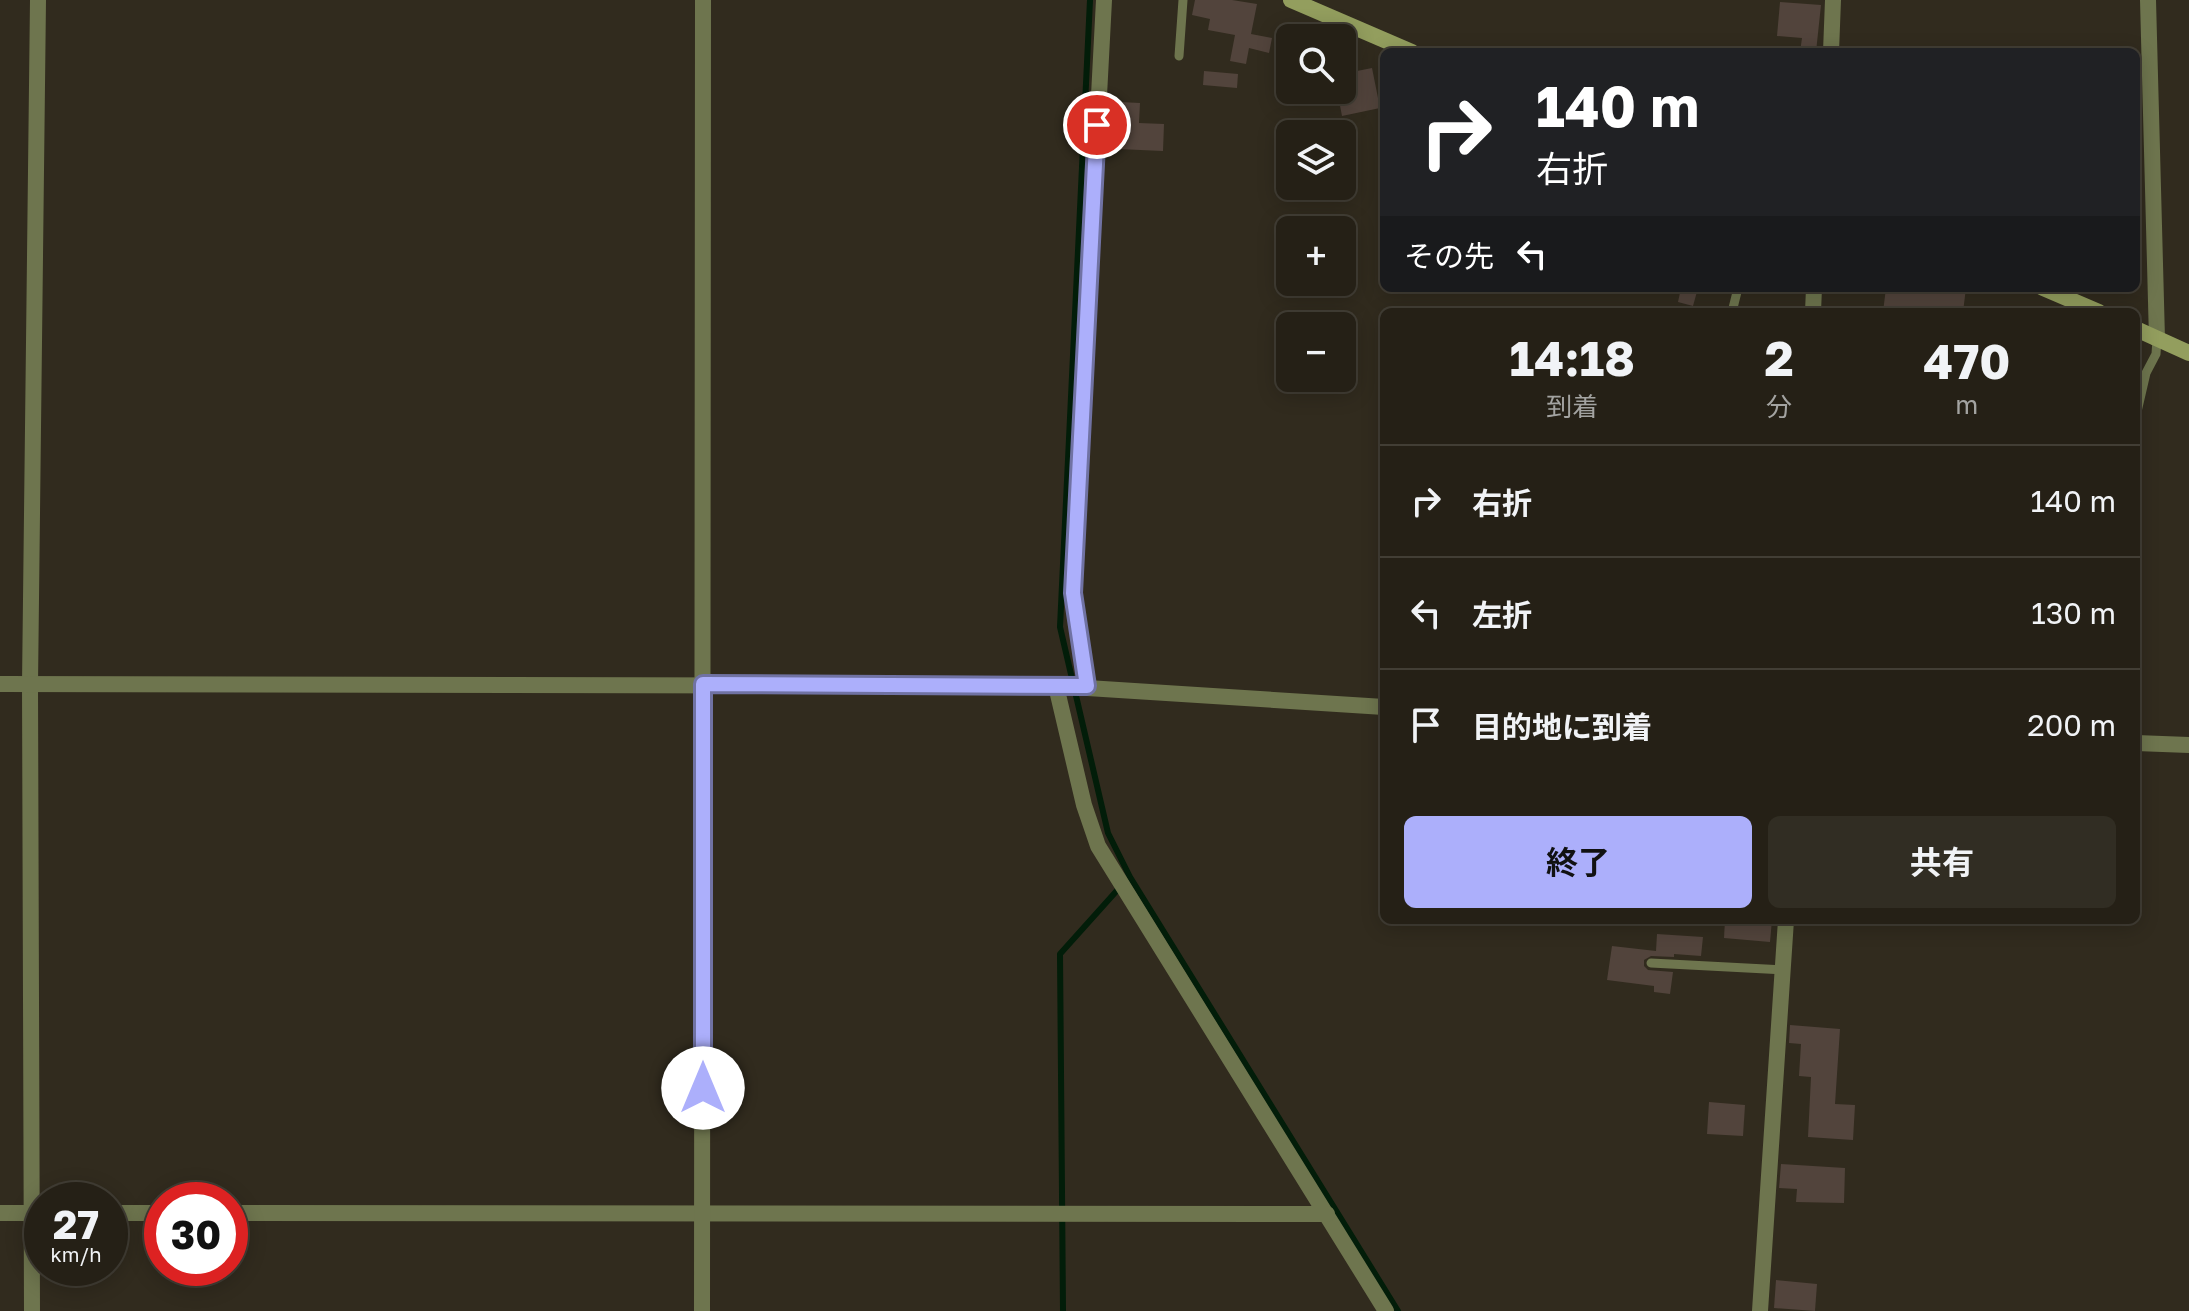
<!DOCTYPE html>
<html lang="ja">
<meta charset="utf-8">
<style>
:root{--surface:#252016;--page:#312d23;--text:#f1f3f6;--muted:#a3a3a1;--line:#423e35;--accent:#acaffb}
body{margin:0;font-family:"Golos Text","Noto Sans JP",sans-serif;background:var(--page);color:var(--text);height:100vh;display:flex;flex-direction:column;font-size:30px;white-space:nowrap}
*{box-sizing:border-box;margin:0}
p{font-size:26px;color:var(--muted)}
.icon{flex:none;width:44px;height:44px;fill:none;stroke:currentColor;stroke-width:2;stroke-linecap:round;stroke-linejoin:round}
.map{position:relative;flex:1;overflow:hidden}
.side{position:absolute;left:1380px;top:308px;width:760px;height:616px;display:flex;flex-direction:column;background:var(--surface);border-radius:12px;box-shadow:0 4px 20px #0003,0 0 0 2px var(--line)}
.side>*{flex:none}
.top-card{position:absolute;left:1380px;top:48px;width:760px;height:244px;border-radius:12px;box-shadow:0 4px 20px #0003,0 0 0 2px var(--line);background:#202124;color:#fff;overflow:hidden}
.controls{position:absolute;left:1276px;top:24px;display:grid;gap:16px}
.controls a{display:grid;place-items:center;width:80px;height:80px;border-radius:12px;background:var(--surface);box-shadow:0 4px 20px #0003,0 0 0 2px var(--line);font-size:40px}
.speed{position:absolute;left:24px;top:1182px;display:flex;gap:16px;font-size:40px;font-weight:700;text-align:center}
.speed>*{display:grid;place-content:center;width:104px;height:104px;border-radius:50%;background:var(--surface);box-shadow:0 4px 20px #0003,0 0 0 2px var(--line);line-height:1}
.speed small{font-size:20px;font-weight:400}
.speed .limit{border:12px solid #d22;background:#fff;color:#111}
.pin{position:absolute;display:grid;place-items:center;width:68px;height:68px;color:#fff;margin:-34px;border:4px solid #fff;border-radius:50%;box-shadow:0 2px 8px #0007}
.me{position:absolute;width:88px;margin:-44px;rotate:0deg;stroke-linejoin:round;filter:drop-shadow(0 0 6px #0008)}
.turn{display:flex;align-items:center;gap:28px;height:168px;padding:0 24px;font-size:36px}
.turn .icon{width:104px;height:104px;stroke-width:2.5}
.turn b{display:block;font-size:56px;line-height:68px}
.then{display:flex;align-items:center;height:76px;padding:0 24px;background:#0003;gap:16px;font-size:30px}
.eta{display:flex;justify-content:space-evenly;align-items:center;height:136px;text-align:center}
.eta b{font-size:48px;font-weight:700;line-height:56px}
.button{display:flex;gap:16px;margin-top:auto;padding:16px 24px}
.button a{flex:1;height:92px;border-radius:12px;background:var(--accent);color:#111;font-size:32px;font-weight:700;line-height:92px;text-align:center}
.button a+a{background:var(--page);color:var(--text)}
ul{padding:0;list-style:none}
li{display:flex;align-items:center;gap:24px;height:112px;padding:0 24px;border-top:2px solid var(--line)}
li div{flex:1}
li b{display:block;font-size:30px}
li em{font-style:normal}
.map>svg:first-child{display:block}
.lines{fill:none;stroke-linecap:round;stroke-linejoin:round}
.stream{stroke:#021d09;stroke-width:6}
.building{fill:#52443c}
.service{stroke:#6e754e;stroke-width:9}
.minor{stroke:#6e754e;stroke-width:16}
.tertiary{stroke:#6e754e;stroke-width:16}
.secondary{stroke:#939e5e;stroke-width:16}
.route-casing{stroke:#7072a3;stroke-width:20}
.route{stroke:#acaffb;stroke-width:14}
</style>
<div class="map">
<svg width="2189" height="1311" viewBox="0 0 2189 1311">
<rect width="100%" height="100%" fill="#312b1e"/>
<g class="lines">
<g class="stream">
<polyline points="1090,0 1060,627 1108,833 1130,877 1398,1311"/>
<polyline points="1063,1311 1060,954 1121,886"/>
</g>
</g>
<g class="building">
<polygon points="1195,0 1232,0 1257,4 1251,34 1272,38 1269,53 1249,48 1246,64 1230,61 1235,35 1208,30 1210,19 1192,15"/>
<polygon points="1780,2 1821,5 1816,52 1800,52 1802,38 1777,36"/>
<polygon points="1372,68 1380,108 1342,116 1337,90 1342,90 1342,74"/>
<polygon points="1204,71 1238,74 1237,88 1203,85"/>
<polygon points="1120,102 1140,103 1139,123 1164,124 1163,151 1118,149"/>
<polygon points="1681,288 1698,288 1693,306 1678,302"/>
<polygon points="1886,288 1966,288 1963,312 1883,312"/>
<polygon points="1725,920 1772,920 1770,942 1724,938"/>
<polygon points="1657,934 1703,937 1701,956 1674,954 1674,957 1651,956 1644,960 1644,966 1648,970 1673,972 1670,994 1654,992 1654,986 1607,980 1612,946 1656,951"/>
<polygon points="1790,1025 1840,1029 1835,1104 1855,1105 1853,1140 1808,1137 1811,1077 1799,1076 1801,1044 1789,1043"/>
<polygon points="1709,1102 1745,1105 1743,1136 1707,1134"/>
<polygon points="1781,1164 1845,1168 1844,1203 1796,1202 1797,1189 1779,1188"/>
<polygon points="1776,1280 1817,1284 1815,1311 1774,1308"/>
</g>
<g class="lines">
<g class="service">
<polyline points="1179,56 1183,0"/>
<polyline points="1732,312 1738,288"/>
<polyline points="2136,416 2146,373 2156,354 2157,339"/>
<polyline points="1651,963 1783,970"/>
</g>
<g class="minor">
<polyline points="2148,0 2157,339"/>
<polyline points="1831,52 1833,0"/>
<polyline points="1056,686 1084,805 1098,846 1386,1311"/>
<polyline points="1087,686 1073,593 1104,0"/>
<polyline points="0,1213 42,1213"/>
<polyline points="110,1213 162,1213"/>
<polyline points="230,1213 1327,1214"/>
<polyline points="32,1311 30,685 38,0"/>
<polyline points="702,1311 703,0"/>
</g>
<g class="tertiary">
<polyline points="1813,312 1814,288"/>
<polyline points="0,684 1056,686 1384,707"/>
<polyline points="2136,743 2189,745"/>
<polyline points="1760,1311 1786,920"/>
</g>
<g class="secondary">
<polyline points="1291,0 1412,52"/>
<polyline points="2043,288 2099,312"/>
<polyline points="2136,329 2189,353"/>
</g>
</g>
<g class="lines">
<g class="route-casing">
<polyline id="route" points="703,1088 703,684 1087,686 1073,593 1097,125"/>
</g>
<use href="#route" class="route"/>
</g>
</svg>
<div class="controls">
<a><svg class="icon" aria-label="search" viewBox="0 0 24 24"><circle cx="10" cy="10" r="6"/><path d="M15 15l6 6"/></svg></a>
<a><svg class="icon" aria-label="layers" viewBox="0 0 24 24"><path d="M12 4l9 5-9 5-9-5zM3 14l9 5 9-5"/></svg></a>
<a>+</a>
<a>−</a>
</div>
<div class="speed"><div>27<small>km/h</small></div><div class="limit">30</div></div>
<div class="pin" style="left:1097px;top:125px;background:#d93025"><svg class="icon" aria-label="arrive" viewBox="0 0 24 24"><path d="M6 21V4h12l-3 4 3 4H6"/></svg></div>
<svg class="me" style="left:703px;top:1088px" viewBox="-20 -20 40 40"><circle r="19" fill="#fff"/><path d="M0-13L10 11 0 6-10 11z" fill="#acaffb"/></svg>
<div class="top-card">
<div class="turn"><svg class="icon" aria-label="right" viewBox="0 0 24 24"><path d="M7 20v-9h11M14 6l5 5-5 5"/></svg><div><b>140 m</b>右折</div></div>
<div class="then">その先<svg class="icon" aria-label="left" viewBox="0 0 24 24"><path d="M17 20v-9H6M10 6l-5 5 5 5"/></svg></div>
</div>
<section class="side">
<div class="eta">
<div><b>14:18</b><p>到着</p></div>
<div><b>2</b><p>分</p></div>
<div><b>470</b><p>m</p></div>
</div>
<ul>
<li><svg class="icon" aria-label="right" viewBox="0 0 24 24"><path d="M7 20v-9h11M14 6l5 5-5 5"/></svg><div><b>右折</b></div><em>140 m</em></li>
<li><svg class="icon" aria-label="left" viewBox="0 0 24 24"><path d="M17 20v-9H6M10 6l-5 5 5 5"/></svg><div><b>左折</b></div><em>130 m</em></li>
<li><svg class="icon" aria-label="arrive" viewBox="0 0 24 24"><path d="M6 21V4h12l-3 4 3 4H6"/></svg><div><b>目的地に到着</b></div><em>200 m</em></li>
</ul>
<div class="button"><a>終了</a><a>共有</a></div>
</section>
</div>
